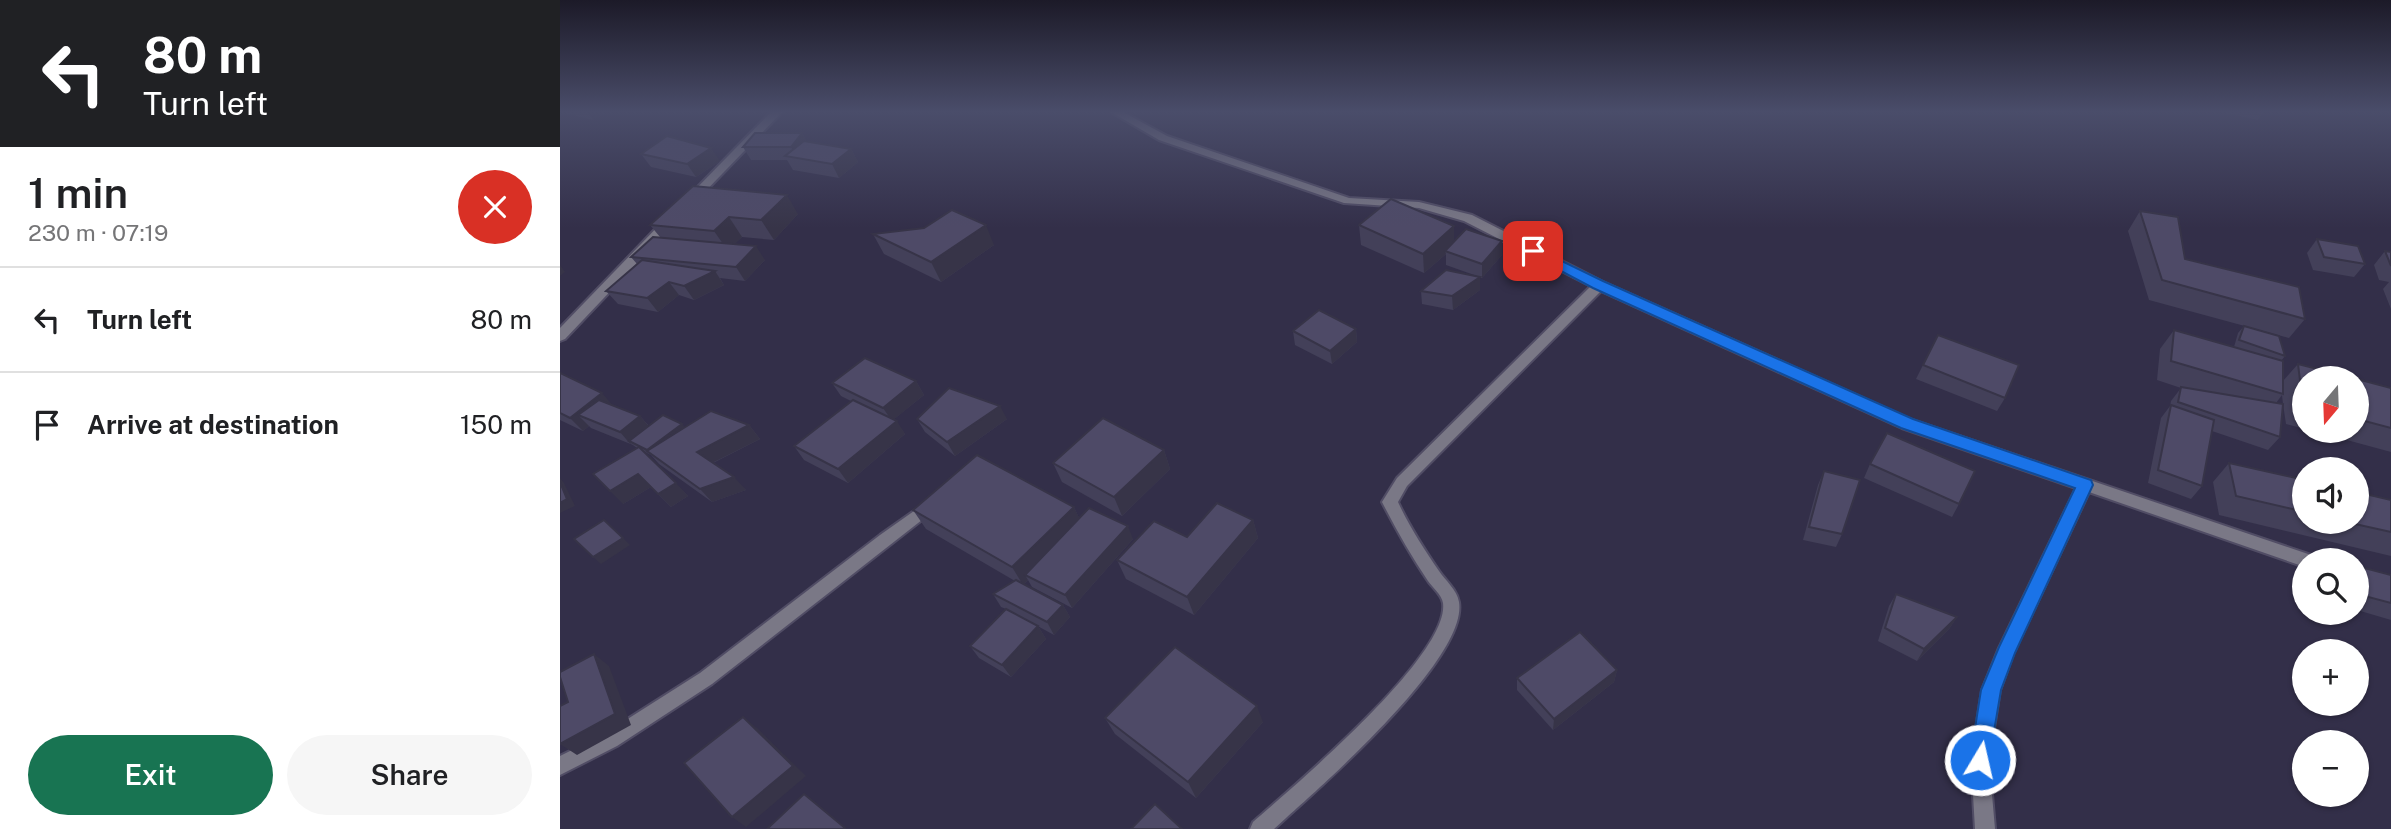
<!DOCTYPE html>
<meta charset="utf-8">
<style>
:root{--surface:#fff;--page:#f6f6f6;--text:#202124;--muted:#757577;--line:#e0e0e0;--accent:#187452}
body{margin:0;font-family:"Public Sans",sans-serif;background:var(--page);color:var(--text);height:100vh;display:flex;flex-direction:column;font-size:26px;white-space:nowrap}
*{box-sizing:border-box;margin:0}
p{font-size:23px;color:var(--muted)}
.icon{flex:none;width:38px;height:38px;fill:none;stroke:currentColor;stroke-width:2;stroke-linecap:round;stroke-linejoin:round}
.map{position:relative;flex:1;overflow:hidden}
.drawer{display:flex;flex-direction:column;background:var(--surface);width:560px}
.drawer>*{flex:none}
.hud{background:#202124;color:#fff;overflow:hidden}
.needle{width:46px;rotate:199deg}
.tools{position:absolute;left:1732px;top:366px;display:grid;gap:14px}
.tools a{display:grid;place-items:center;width:77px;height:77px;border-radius:50%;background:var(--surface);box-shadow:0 2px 5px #0004;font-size:35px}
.pin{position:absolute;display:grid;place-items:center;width:60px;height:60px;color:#fff;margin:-30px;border-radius:14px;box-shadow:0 4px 10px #0006}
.me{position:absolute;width:77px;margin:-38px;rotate:9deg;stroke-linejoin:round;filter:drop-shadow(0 0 5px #0008)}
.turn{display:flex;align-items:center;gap:24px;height:147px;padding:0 28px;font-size:32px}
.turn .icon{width:91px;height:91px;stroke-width:2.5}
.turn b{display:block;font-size:49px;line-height:60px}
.round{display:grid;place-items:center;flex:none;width:74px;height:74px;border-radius:37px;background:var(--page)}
.headline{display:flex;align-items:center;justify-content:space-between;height:119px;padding:0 28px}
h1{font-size:42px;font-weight:600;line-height:52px}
.cta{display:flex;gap:14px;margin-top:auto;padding:14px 28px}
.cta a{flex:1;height:80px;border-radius:42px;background:var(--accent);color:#fff;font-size:28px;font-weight:600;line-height:80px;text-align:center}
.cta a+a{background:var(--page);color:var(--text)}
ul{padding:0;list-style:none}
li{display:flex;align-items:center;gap:21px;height:105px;padding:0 28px;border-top:2px solid var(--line)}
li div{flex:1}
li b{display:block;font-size:26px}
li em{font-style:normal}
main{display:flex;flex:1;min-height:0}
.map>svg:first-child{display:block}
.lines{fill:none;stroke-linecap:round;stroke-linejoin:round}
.minor-casing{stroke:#514d65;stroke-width:4}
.minor{fill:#7a7886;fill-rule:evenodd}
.wall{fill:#434059;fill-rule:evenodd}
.shaded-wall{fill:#373448}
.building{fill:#4e4a67;stroke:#373448;stroke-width:2}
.route{fill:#1a73e8;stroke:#114b97;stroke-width:2}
</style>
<main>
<section class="drawer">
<div class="hud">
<div class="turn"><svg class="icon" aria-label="left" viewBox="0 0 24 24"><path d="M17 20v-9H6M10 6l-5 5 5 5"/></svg><div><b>80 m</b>Turn left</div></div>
</div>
<div class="headline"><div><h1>1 min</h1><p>230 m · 07:19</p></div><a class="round" style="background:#d93025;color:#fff"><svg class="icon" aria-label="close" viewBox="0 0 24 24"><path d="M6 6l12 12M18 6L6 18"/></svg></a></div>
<ul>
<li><svg class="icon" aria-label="left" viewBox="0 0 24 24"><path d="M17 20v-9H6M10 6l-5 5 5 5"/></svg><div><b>Turn left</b></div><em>80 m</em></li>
<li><svg class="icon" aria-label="arrive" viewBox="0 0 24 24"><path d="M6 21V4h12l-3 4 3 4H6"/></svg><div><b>Arrive at destination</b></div><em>150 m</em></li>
</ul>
<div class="cta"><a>Exit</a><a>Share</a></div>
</section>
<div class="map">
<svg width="1831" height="829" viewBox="0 0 1831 829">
<rect width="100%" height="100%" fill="#332f49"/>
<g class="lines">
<g class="minor-casing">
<g id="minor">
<polygon points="211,112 222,112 134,203 126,203 126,199"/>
<path d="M551,112h12l44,24 182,62 70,4 53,13 131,67 309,138 399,135 2,5h-8v7l-216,-75 -76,162 -13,36 -11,70 6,69h-20l-4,-69 11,-70 17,-42 77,-160 -174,-60 -301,-137 -194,195 -9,16c11,24 26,47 41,69 6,9 18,19 20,31 9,55 -133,180 -173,216l-12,11h-24l3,-7c40,-35 197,-167 190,-219 -1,-8 -11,-16 -15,-22 -17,-25 -32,-52 -46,-79l15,-24 194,-192 -127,-65 -45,-13 -75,-5 -185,-63z"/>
<polygon points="111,216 117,220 115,223 5,339 0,341 0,328 107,217"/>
<polygon points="371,499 376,501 379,505 376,509 152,684 57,746 0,775 0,756 44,734 140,673 320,535"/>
</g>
</g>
<use href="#minor" class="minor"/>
</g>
<g class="wall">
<polygon points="0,112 46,112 33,120"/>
<polygon points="1661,112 1703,112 1698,120"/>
<polygon points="242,133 247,142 291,149 298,162 279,178 233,170 227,160 191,160 183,147"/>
<polygon points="81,154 160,161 136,177 91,167"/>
<polygon points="133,186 238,214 214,240 182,237 174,244 205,260 185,281 160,278 164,285 134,300 119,295 98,312 58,304 46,291 77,264 71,257 100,237 90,225"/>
<polygon points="1580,211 1625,259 1745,319 1729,338 1589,300 1568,231"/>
<polygon points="799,225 894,226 894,242 942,255 922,278 920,277 920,290 893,310 862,304 861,291 917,276 886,265 886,254 864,273 801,245"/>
<polygon points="364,228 434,245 381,282 324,254 313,234"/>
<polygon points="1757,239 1805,264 1794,277 1753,270 1747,253"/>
<polygon points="1825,251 1831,252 1831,309 1823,289 1829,282 1819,280 1814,265"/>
<path d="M1684,326l41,30 -4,5 2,20 15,-17 7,14v51l-19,-5 -3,-20 -3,33 -12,13 -56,-19 -10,55 -11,13 -43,-16 13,-65 9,-12 1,-5 10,-13 -24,-8 3,-31 14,-19 68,20 -8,-3 4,-14zM1722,395l1,9 -7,-1z"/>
<polygon points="796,329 797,342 772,364 735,345 733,331"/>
<polygon points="1363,365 1445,398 1437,411 1356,379"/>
<polygon points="0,373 54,406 80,416 89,426 122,424 124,427 189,425 200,439 153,463 186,490 152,502 99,464 91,455 83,451 128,496 111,507 91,487 63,504 77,448 73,445 31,428 29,426 23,431 0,420"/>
<polygon points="1797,379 1831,388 1831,452 1750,430 1797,430"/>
<polygon points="356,381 364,395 334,419 345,434 288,483 244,460 234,446 291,401 281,396 272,383"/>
<polygon points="357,419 447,419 395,456 365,432"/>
<polygon points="604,450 610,469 562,516 502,482 493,463"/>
<polygon points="1669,463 1745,480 1745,522 1797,522 1831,500 1831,556 1659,515 1653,482"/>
<polygon points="1310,464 1399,504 1392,517 1304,478"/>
<polygon points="1264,471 1282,534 1276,547 1243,540 1258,485"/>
<polygon points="514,507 519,518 573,539 512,608 472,587 468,580 464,584 503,605 510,617 494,635 463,618 478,626 486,639 451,677 419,658 410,646 446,609 441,607 433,594 455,581 366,529 353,510"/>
<polygon points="693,520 698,538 634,615 566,579 557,560 627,537"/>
<polygon points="1797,566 1831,575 1831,620 1797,610"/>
<polygon points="1336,594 1397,617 1389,629 1357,661 1318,641 1329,606"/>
<polygon points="1057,670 1054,682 993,730 957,690 957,678"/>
<polygon points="545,718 703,722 636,798 555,734"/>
</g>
<g class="shaded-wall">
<polygon points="28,112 46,112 33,120"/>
<polygon points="242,133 250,147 238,159 231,147"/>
<polygon points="151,148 160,161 136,177 127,164"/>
<polygon points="291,149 298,162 279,178 272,164"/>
<polygon points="227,195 238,214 214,240 201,220"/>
<polygon points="169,217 182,237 168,251 154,231"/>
<polygon points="426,225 434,245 381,282 371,262"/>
<polygon points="894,226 894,246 885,251 886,254 864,273 863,254"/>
<polygon points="942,241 942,255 922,278 922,264"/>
<polygon points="196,246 205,260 185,281 176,267"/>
<polygon points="0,265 5,272 0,276"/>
<polygon points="155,271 164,285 134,300 124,286"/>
<polygon points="920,277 920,290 893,310 892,296"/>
<polygon points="109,282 119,295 98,312 87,298"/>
<polygon points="796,329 797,342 772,364 770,351"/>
<polygon points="356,381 364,395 332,421 323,408"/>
<polygon points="42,393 54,407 18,415 29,426 23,431 10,418"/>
<polygon points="440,406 447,419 395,456 387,442"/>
<polygon points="80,416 92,430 69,441 72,446 60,432"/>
<polygon points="337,421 345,434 288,483 278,469"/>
<polygon points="122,424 128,431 87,450"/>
<polygon points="189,425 200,439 148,465 137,452"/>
<polygon points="604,450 610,469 562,516 554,497"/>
<polygon points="78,474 91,487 63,504 50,491"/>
<polygon points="174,477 186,490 152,502 140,489"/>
<polygon points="0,478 4,483 15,506 0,513"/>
<polygon points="116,483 128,496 111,507 98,494"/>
<polygon points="514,507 523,526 465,575 468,580 463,585 452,567"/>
<polygon points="693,520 698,538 634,615 627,597"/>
<polygon points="568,526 573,539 512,608 505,595"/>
<polygon points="63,538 70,545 41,564 33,557"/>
<polygon points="503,605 510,617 494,635 487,622"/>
<polygon points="1397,617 1389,629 1357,661 1364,649"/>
<polygon points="478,626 486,639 451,677 442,665"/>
<polygon points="34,654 49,666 71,725 17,755 0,744"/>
<polygon points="1057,670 1054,682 993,730 994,719"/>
<polygon points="697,706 703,722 636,798 628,782"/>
<polygon points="183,717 197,728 246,776 186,827 172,817"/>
</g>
<g class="building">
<polygon points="195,133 242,133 231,147 183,147"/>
<polygon points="107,136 151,148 127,164 81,154"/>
<polygon points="244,141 291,149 272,164 225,156"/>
<polygon points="133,186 227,195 201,220 169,217 154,231 90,225"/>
<polygon points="831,199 894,226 863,254 799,225"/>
<polygon points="392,210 426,225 371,262 313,234 364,228"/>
<polygon points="1580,211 1618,217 1625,259 1739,287 1745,319 1602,280"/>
<polygon points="906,229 942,241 922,264 885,251"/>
<polygon points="93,237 196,246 176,267 71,257"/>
<polygon points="1757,239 1798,246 1805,264 1764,257"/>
<polygon points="1825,251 1831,252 1831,266"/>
<polygon points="82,260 155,271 124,286 109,282 87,298 46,291"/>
<polygon points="886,270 920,277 892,296 861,291"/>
<polygon points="759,310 796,329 770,351 733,331"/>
<polygon points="1684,326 1719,336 1725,356 1679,340"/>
<polygon points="1614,330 1723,361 1723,394 1611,361"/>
<polygon points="1378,335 1459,365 1445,398 1363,365"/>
<polygon points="305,358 356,381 323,408 272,383"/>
<polygon points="1738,364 1793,378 1745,378 1745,405 1743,404"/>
<polygon points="0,373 42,393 10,418 0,413"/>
<polygon points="1797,379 1831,388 1831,428 1797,419"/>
<polygon points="1621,387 1723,404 1720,437 1618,402"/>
<polygon points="389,388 440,406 387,442 357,419"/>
<polygon points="39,400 80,416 60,432 18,415"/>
<polygon points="293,400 337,421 278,469 234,446"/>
<polygon points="1611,405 1654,420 1642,486 1598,470"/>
<polygon points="151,411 189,425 137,452 174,477 140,489 87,451"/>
<polygon points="103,415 122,424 87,450 69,441"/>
<polygon points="543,418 604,450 554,497 493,463"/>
<polygon points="1327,433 1415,471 1399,504 1310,464"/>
<polygon points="79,447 116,483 98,494 78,474 50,491 33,474"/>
<polygon points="417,455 514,507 452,567 353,510"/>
<polygon points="1669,463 1745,480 1745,512 1676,496"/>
<polygon points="1264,471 1300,480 1282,534 1249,527"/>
<polygon points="0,482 7,499 0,503"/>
<polygon points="1797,492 1831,500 1831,532 1786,522 1797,522"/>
<polygon points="657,503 693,520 627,597 557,560 594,521 627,537"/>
<polygon points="529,508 568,526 505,595 465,575"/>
<polygon points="44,520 63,538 33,557 14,539"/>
<polygon points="1764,557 1775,560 1764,560"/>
<polygon points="1797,566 1831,575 1831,603 1797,594"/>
<polygon points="456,580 503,605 487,622 433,594"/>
<polygon points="1336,594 1397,617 1364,649 1325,628"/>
<polygon points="446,609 478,626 442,665 410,646"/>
<polygon points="1020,632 1057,670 994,719 957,678"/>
<polygon points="615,647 697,706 628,782 545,718"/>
<polygon points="34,654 55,714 0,744 0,706 8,702 0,677 0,672"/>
<polygon points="183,717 233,766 172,817 124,763"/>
<polygon points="244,794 285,828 283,829 207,829"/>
<polygon points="595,804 622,829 571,829"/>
</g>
<linearGradient id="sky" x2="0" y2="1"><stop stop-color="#1c1a28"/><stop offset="0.49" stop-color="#4a4d6a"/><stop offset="1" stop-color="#4a4d6a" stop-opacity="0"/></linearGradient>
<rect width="1831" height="228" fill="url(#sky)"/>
<polygon class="route" points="973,247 1043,281 1353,419 1531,480 1533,485 1455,653 1441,690 1428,767 1420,770 1413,767 1410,760 1421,690 1439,647 1515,488 1341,428 1033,288 969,254 967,251"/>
</svg>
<div class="tools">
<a><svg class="needle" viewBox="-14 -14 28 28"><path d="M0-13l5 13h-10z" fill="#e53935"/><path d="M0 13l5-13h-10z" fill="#757577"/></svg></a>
<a><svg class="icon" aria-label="sound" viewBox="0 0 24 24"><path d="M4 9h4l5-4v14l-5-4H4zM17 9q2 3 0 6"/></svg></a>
<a><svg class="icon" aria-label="search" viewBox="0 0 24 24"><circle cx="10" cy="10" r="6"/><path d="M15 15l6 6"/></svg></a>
<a>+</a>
<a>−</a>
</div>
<div class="pin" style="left:973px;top:251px;background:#d93025"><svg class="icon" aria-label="arrive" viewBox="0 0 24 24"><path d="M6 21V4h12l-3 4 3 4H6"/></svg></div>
<svg class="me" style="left:1420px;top:760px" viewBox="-20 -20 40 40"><circle r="17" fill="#1a73e8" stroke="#fff" stroke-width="3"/><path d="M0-11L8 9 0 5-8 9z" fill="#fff"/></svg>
</div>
</main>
